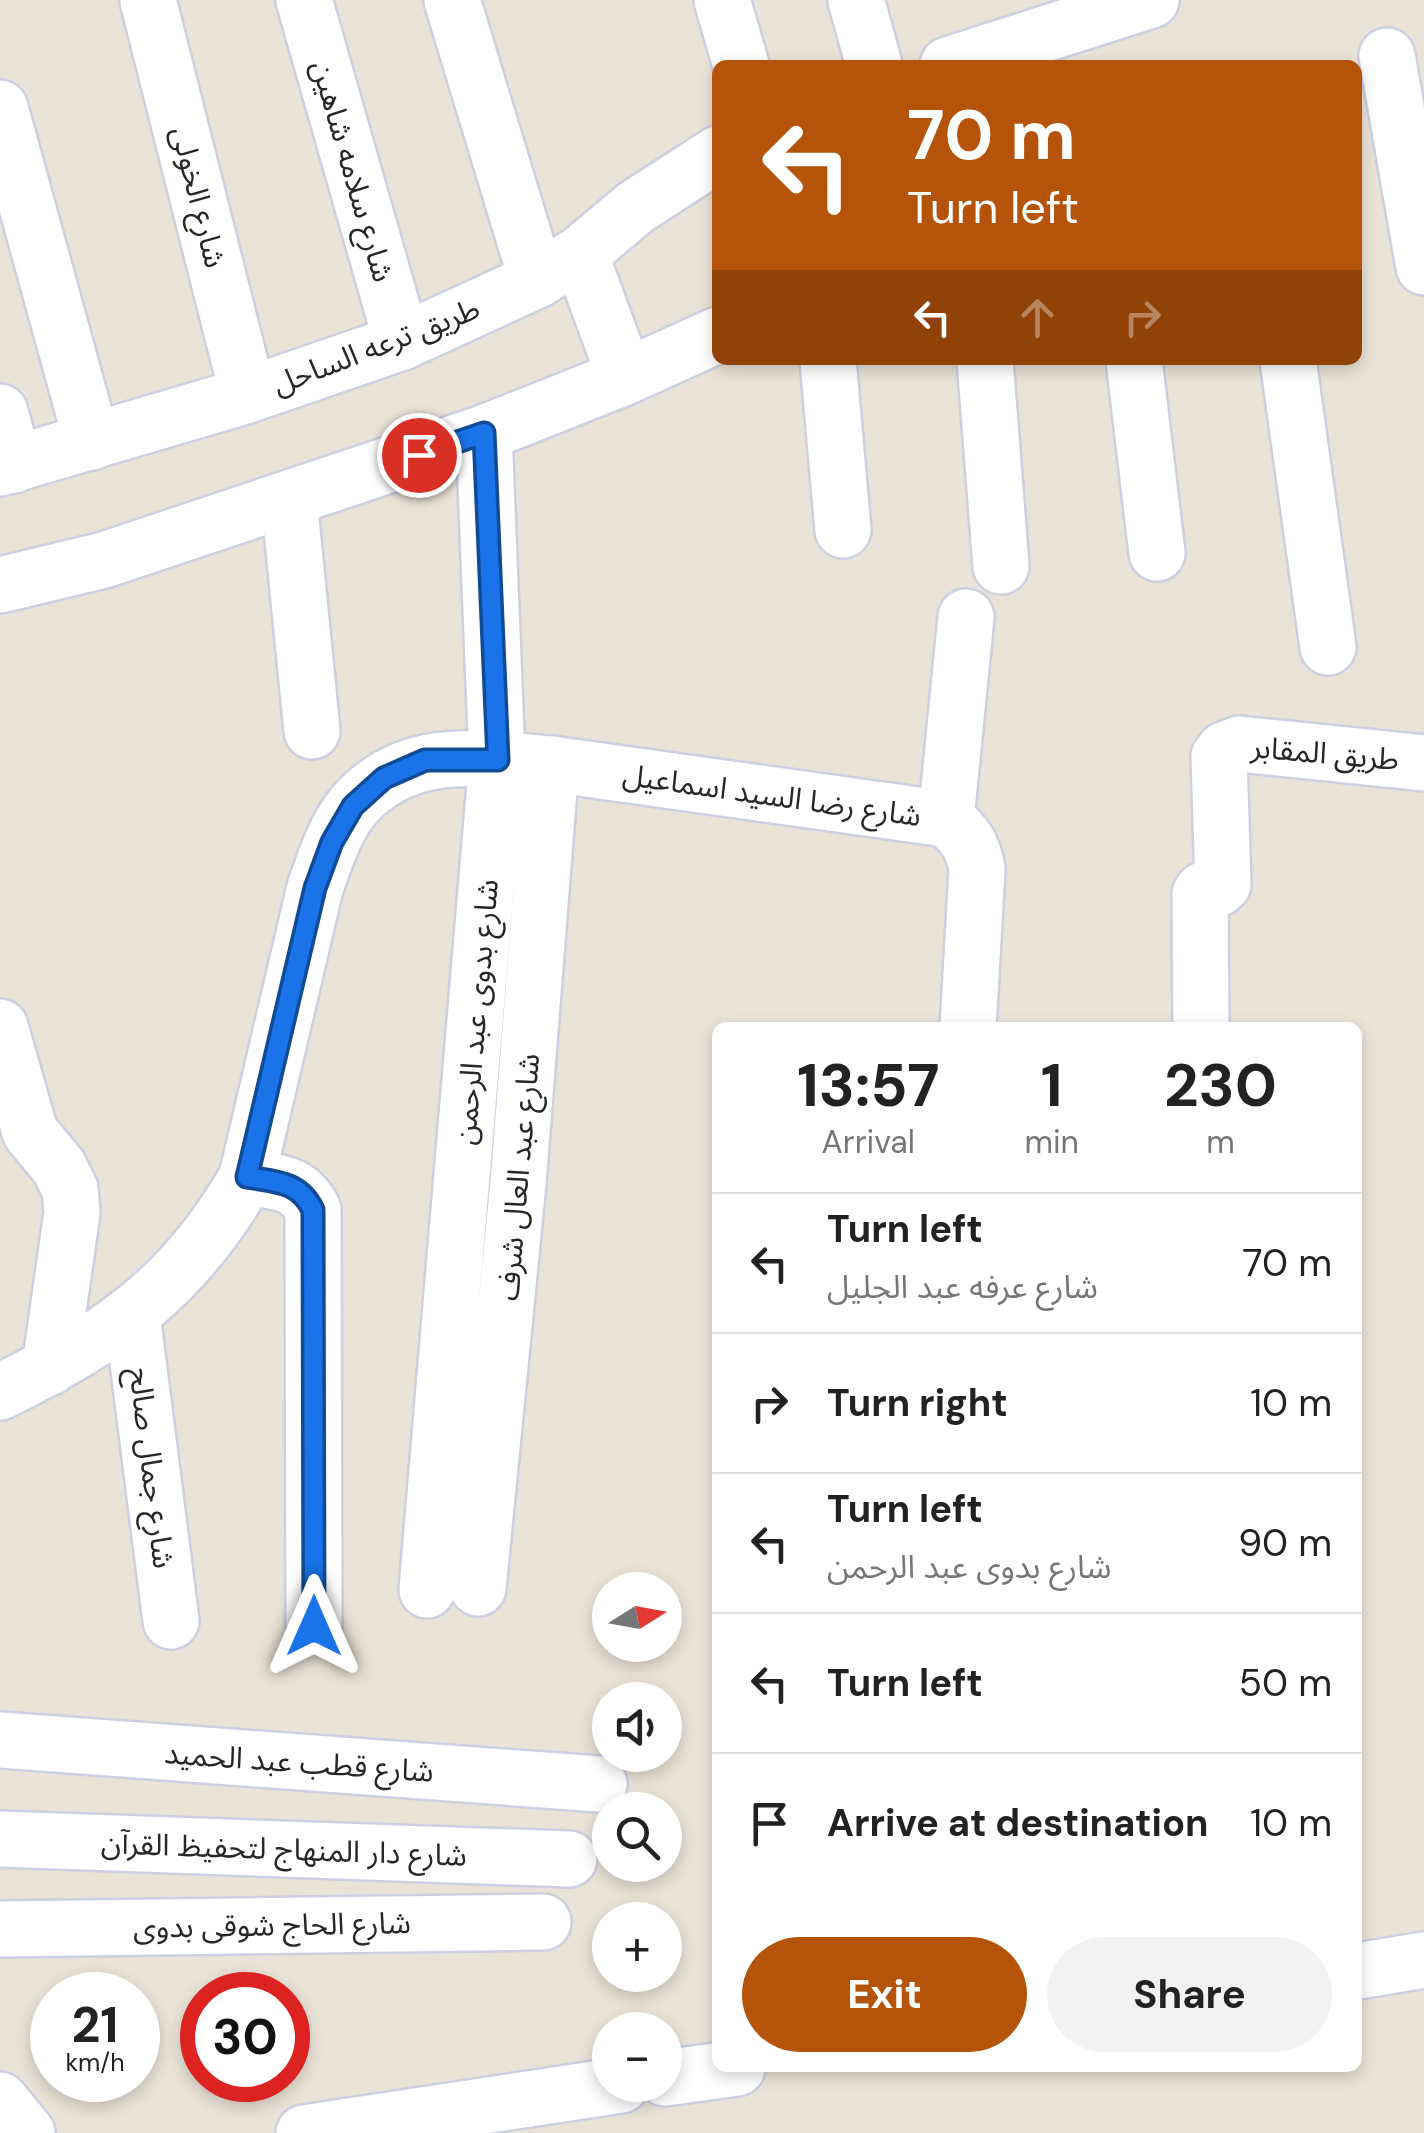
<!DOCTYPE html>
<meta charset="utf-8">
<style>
:root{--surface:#fff;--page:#f2f2f2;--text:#222;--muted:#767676;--line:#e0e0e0;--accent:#b45309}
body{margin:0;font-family:"DM Sans","Noto Sans Arabic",sans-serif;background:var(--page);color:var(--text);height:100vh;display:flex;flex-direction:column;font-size:38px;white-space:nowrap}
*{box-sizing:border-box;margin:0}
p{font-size:32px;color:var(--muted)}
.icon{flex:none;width:55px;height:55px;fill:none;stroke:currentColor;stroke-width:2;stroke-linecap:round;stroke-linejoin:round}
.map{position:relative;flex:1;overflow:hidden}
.drawer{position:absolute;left:712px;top:1022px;width:650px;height:1050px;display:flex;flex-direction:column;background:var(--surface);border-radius:15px;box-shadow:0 5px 15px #0003}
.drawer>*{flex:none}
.banner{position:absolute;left:712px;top:60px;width:650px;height:305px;border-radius:15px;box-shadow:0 5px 15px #0003;background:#b45309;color:#fff;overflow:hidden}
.needle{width:65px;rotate:79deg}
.fabs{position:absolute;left:592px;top:1572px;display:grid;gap:20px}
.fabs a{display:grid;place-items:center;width:90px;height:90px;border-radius:50%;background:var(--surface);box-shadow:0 5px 15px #0003;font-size:50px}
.speed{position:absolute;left:30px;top:1972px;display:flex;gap:20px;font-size:50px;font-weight:700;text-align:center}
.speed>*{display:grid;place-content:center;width:130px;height:130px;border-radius:50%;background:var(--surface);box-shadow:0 5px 15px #0003;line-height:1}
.speed small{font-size:25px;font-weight:400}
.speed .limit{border:15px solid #d22;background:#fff;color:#111}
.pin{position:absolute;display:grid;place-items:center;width:85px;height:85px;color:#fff;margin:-42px;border:5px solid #fff;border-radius:50%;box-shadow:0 2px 10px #0007}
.me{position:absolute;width:110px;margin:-55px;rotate:0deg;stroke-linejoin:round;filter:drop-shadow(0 0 8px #0008)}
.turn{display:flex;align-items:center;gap:35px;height:210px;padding:0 30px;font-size:45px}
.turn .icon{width:130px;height:130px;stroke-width:2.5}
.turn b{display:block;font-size:70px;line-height:85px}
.lanes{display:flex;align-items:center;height:95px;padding:0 30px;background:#0003;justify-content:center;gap:50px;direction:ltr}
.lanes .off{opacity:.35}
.eta{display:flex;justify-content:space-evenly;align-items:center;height:170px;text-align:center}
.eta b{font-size:60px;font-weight:700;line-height:70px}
.action{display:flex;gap:20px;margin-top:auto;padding:20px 30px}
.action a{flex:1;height:115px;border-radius:60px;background:var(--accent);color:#fff;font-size:40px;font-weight:700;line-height:115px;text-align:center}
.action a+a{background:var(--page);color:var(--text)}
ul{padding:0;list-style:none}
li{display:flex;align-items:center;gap:30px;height:140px;padding:0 30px;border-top:2px solid var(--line)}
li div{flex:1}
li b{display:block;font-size:38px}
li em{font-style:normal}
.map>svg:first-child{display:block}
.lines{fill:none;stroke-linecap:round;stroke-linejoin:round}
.minor-casing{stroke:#cdd0e0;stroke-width:60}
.minor{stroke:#fff;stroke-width:55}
.route-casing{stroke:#114b97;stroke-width:25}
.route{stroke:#1a73e8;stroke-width:18}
.labels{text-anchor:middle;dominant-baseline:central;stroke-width:9;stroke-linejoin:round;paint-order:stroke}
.street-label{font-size:30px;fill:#272727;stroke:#fff}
</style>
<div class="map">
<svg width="1424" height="2133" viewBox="0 0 1424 2133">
<rect width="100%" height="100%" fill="#eae3d8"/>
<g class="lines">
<g class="minor-casing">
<g id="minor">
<polyline points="148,0 248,395"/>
<polyline points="304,0 402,342"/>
<polyline points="452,0 537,280"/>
<polyline points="722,0 741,65"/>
<polyline points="856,0 874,65"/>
<polyline points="1387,56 1424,267"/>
<polyline points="948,65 1151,0"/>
<polyline points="0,108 92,442"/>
<polyline points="580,254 625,377"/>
<polyline points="828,360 843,530"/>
<polyline points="985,360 1001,566"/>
<polyline points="1134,360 1157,553"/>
<polyline points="1288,360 1328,647"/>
<polyline points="0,412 14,465"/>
<polyline points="0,468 248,395 402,342 537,280 580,254 636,207 718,154"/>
<polyline points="289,499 312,731"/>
<polyline points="0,585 104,560 484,433 625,377 718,335"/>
<polyline points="946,819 966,617"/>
<polyline points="0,1027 30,1132 59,1167 70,1189 72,1213 50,1367"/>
<polyline points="1201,1028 1200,894 1203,890 1219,888 1223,884 1219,757 1224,750 1239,744 1424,763"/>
<path d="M247,1177c29,5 52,4 66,33l1,415"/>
<polyline points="132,1315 171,1621"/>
<path d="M0,1392c111,-54 185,-106 247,-215l68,-289c10,-28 20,-61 40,-84 53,-59 125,-46 196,-40l395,55c19,15 27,27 31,50l-9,159"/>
<polyline points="478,1588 518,1183 551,764"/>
<polyline points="427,1590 497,760 484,433"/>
<polyline points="0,1740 599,1784"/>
<polyline points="0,1839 569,1859"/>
<polyline points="0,1929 543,1922"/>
<polyline points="1358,1971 1424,1960"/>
<polyline points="665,2078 737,2068"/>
<polyline points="0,2100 27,2133"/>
<polyline points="304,2133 621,2085"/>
</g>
</g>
<use href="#minor" class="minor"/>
</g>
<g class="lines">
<g class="route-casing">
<path id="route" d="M314,1626l-1,-416c-14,-29 -37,-28 -66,-33l68,-289 17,-46 21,-36 31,-28 41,-18h73l-14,-327 -65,22"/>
</g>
<use href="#route" class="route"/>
</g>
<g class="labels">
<g class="street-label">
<text transform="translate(353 171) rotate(74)">شارع سلامه شاهين</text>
<text transform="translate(199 197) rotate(76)">شارع الخولى</text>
<text transform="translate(376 346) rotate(-21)">طريق ترعه الساحل</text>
<text transform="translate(1325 753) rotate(5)">طريق المقابر</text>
<text transform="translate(772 795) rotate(8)">شارع رضا السيد اسماعيل</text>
<text transform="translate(476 1012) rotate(-85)">شارع بدوى عبد الرحمن</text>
<text transform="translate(518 1177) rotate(-85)">شارع عبد العال شرف</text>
<text transform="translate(152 1468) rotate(83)">شارع جمال صالح</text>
<text transform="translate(299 1762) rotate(4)">شارع قطب عبد الحميد</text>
<text transform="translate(284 1849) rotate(2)">شارع دار المنهاج لتحفيظ القرآن</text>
<text transform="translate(272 1925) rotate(-1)">شارع الحاج شوقى بدوى</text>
</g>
</g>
</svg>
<div class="fabs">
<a><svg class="needle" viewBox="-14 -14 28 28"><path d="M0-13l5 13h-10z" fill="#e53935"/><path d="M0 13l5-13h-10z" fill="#767676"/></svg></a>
<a><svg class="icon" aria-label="sound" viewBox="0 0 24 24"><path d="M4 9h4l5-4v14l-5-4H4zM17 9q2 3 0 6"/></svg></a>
<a><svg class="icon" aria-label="search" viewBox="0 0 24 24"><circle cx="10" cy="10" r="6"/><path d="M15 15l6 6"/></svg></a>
<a>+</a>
<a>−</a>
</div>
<div class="speed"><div>21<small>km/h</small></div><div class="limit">30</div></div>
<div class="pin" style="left:419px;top:455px;background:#d93025"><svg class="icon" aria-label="arrive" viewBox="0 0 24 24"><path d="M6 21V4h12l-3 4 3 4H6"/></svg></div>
<svg class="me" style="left:314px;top:1626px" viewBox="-20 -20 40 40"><path d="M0-17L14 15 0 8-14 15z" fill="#1a73e8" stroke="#fff" stroke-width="4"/></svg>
<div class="banner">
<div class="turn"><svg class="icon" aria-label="left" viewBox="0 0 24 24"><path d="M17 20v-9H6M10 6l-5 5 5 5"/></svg><div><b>70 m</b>Turn left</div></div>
<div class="lanes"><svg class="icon" aria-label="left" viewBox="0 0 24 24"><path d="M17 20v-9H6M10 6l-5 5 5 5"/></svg><svg class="icon off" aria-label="ahead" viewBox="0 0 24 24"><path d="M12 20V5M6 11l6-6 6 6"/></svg><svg class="icon off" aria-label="right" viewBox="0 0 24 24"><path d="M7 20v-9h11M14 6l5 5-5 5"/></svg></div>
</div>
<section class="drawer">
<div class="eta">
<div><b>13:57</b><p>Arrival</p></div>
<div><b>1</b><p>min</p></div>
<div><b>230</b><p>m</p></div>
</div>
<ul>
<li><svg class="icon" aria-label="left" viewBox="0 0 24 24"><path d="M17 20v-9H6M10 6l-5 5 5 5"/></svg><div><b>Turn left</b><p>شارع عرفه عبد الجليل</p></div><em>70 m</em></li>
<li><svg class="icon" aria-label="right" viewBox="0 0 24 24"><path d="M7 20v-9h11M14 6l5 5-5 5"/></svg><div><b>Turn right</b></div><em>10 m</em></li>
<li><svg class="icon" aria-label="left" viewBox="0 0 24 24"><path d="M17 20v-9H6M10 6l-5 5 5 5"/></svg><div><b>Turn left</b><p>شارع بدوى عبد الرحمن</p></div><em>90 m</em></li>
<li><svg class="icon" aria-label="left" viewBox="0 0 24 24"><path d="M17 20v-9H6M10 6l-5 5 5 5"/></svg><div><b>Turn left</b></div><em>50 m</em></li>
<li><svg class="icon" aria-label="arrive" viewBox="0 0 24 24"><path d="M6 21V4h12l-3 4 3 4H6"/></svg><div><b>Arrive at destination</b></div><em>10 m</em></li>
</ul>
<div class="action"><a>Exit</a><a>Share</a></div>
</section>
</div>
